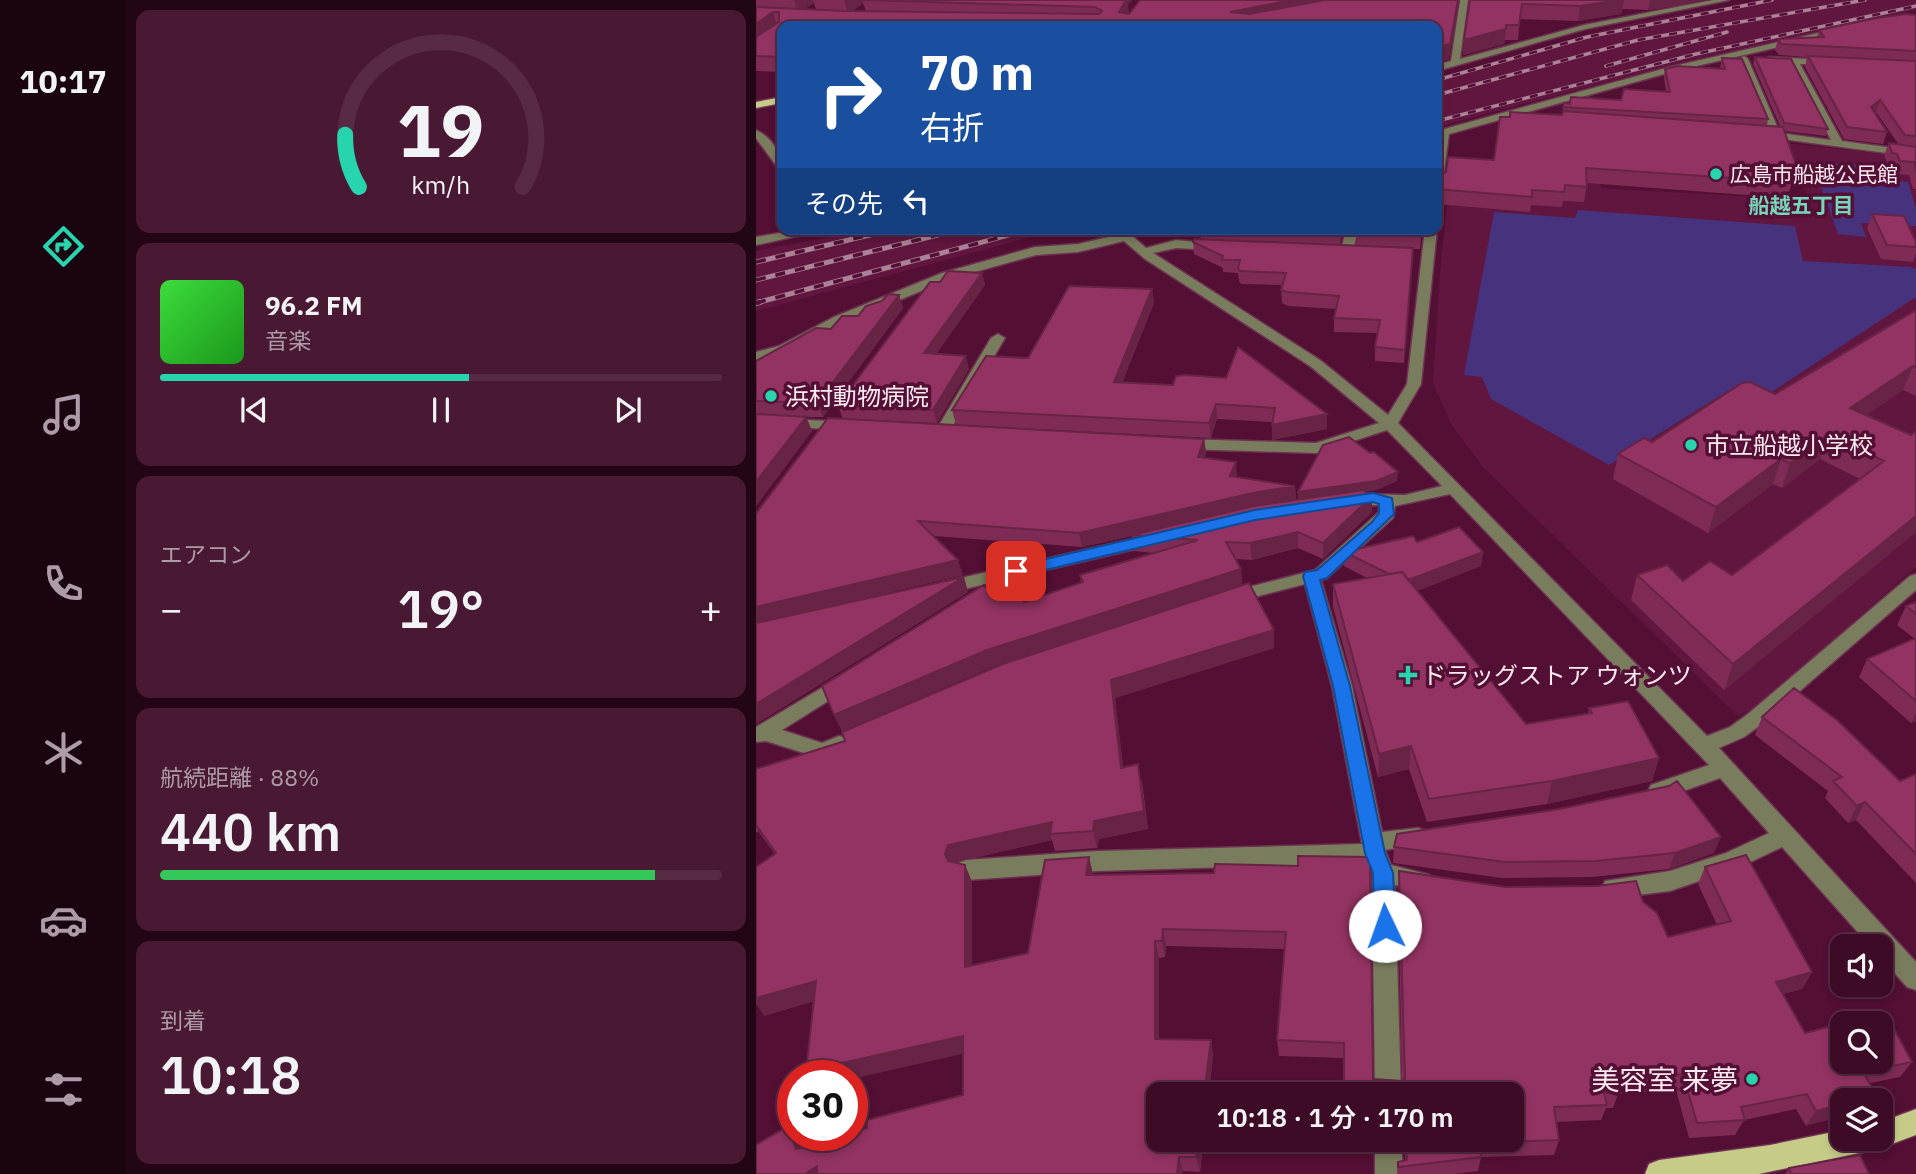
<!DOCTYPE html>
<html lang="ja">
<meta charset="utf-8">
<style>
:root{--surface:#3e0b27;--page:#491933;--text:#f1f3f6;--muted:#ad9ba7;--line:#572b44;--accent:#26d5ae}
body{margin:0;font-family:"IBM Plex Sans","Noto Sans JP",sans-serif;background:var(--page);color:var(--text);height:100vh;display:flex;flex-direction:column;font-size:26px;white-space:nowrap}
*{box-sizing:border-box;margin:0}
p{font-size:23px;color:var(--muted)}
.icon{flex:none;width:38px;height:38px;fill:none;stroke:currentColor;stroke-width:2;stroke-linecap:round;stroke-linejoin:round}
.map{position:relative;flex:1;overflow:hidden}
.side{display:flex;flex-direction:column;gap:10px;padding:10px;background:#220615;width:630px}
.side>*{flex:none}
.hud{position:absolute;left:21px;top:21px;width:665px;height:214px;border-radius:14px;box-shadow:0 4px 10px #0003,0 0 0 2px var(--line);background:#1a4fa0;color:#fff;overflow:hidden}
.controls{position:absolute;left:1074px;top:934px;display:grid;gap:14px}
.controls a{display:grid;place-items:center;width:63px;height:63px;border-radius:14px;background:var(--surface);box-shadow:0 4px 10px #0003,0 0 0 2px var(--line);font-size:35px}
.speed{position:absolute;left:21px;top:1060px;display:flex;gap:14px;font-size:35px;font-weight:700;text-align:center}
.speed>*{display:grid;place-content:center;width:91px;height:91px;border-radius:50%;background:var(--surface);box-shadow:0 4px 10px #0003,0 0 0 2px var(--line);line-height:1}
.speed .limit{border:10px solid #d22;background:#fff;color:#111}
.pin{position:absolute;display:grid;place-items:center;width:60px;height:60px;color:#fff;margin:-30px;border-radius:14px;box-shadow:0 4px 10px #0006}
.me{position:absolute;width:77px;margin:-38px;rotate:357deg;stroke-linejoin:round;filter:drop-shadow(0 0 5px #0008)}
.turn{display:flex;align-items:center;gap:24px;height:147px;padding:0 28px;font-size:32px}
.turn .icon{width:91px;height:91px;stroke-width:2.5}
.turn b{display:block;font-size:49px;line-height:60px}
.then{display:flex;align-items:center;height:66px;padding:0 28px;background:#0003;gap:14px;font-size:26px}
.big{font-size:52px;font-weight:600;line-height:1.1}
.side .tile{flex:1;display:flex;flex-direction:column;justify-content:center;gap:10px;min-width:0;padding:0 24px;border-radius:14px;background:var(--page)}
.side .dial{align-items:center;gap:0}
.dial svg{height:182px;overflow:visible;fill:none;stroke:var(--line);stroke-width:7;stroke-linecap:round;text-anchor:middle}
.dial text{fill:var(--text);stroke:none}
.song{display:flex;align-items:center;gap:21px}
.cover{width:84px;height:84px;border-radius:10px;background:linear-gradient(135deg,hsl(120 70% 55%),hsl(120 70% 35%))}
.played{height:7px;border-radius:4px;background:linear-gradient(90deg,var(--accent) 55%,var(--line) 55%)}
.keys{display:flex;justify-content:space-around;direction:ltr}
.heat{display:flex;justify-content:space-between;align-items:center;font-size:38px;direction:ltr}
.charge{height:10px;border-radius:5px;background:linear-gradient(90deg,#34c759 88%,var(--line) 0)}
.trip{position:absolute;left:390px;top:1082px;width:378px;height:70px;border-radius:14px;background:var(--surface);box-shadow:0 4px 10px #0003,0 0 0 2px var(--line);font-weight:600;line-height:70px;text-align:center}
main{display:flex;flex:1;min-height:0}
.tabs{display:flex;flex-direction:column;width:126px;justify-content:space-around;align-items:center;background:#190410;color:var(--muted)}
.tabs .icon{width:49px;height:49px}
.tabs .selected{color:var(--accent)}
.tabs b{font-size:32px;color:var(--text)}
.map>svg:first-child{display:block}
.built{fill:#61163f}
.green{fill:#47327d}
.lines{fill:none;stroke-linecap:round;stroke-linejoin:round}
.minor-casing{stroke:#6e3252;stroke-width:3}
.major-casing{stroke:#6e3252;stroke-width:3}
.minor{fill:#7a7d5d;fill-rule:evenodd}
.major{fill:#c6cc88;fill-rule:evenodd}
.rail-far2-casing{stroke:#ac8297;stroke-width:3.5}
.rail-far1-casing{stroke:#ac8297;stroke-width:5}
.rail-casing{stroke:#ac8297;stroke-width:6}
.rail-far2{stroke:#530f34;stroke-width:2.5;stroke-dasharray:8;stroke-linecap:butt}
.rail-far1{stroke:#530f34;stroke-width:3.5;stroke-dasharray:10;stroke-linecap:butt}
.rail{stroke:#530f34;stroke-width:4.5;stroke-dasharray:13;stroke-linecap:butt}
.wall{fill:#7e2c55;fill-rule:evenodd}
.shaded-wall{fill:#672445}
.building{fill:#933363;stroke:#672445;stroke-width:2}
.route{fill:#1a73e8;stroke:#114b97;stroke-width:2}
.poi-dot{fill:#26d5ae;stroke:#530f34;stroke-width:2.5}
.labels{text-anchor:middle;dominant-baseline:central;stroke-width:7;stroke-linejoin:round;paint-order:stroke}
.far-poi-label{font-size:21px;fill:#fceaf1;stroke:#530f34;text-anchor:start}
.far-neighbourhood-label{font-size:21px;font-weight:bold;fill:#77d6ba;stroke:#530f34}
.poi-label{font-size:24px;fill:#fceaf1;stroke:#530f34;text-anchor:start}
.near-poi-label{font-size:28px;fill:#fceaf1;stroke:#530f34;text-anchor:end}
</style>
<main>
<nav class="tabs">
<b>10:17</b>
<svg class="icon selected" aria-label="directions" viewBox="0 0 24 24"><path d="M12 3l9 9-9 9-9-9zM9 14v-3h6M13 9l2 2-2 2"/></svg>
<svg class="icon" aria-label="music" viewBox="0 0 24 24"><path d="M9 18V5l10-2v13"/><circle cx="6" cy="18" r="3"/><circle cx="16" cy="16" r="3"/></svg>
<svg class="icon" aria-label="phone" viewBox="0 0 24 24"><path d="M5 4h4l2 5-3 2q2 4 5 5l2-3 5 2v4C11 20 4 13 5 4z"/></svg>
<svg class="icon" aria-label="climate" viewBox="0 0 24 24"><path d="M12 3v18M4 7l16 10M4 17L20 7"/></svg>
<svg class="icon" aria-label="car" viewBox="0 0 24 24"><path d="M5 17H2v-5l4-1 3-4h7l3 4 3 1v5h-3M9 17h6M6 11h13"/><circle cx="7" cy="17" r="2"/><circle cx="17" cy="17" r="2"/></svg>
<svg class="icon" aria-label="filters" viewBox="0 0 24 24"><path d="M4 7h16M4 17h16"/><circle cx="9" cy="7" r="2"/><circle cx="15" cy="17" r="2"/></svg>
</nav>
<section class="side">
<div class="tile dial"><svg viewBox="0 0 100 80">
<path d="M14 69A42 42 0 1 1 86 69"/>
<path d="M14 69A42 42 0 0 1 8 46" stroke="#26d5ae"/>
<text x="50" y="56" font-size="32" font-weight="700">19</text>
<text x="50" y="72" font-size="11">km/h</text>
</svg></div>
<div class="tile">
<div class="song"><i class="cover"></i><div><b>96.2 FM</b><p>音楽</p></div></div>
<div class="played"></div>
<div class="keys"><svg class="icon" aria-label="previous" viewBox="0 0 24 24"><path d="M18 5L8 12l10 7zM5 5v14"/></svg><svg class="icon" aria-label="pause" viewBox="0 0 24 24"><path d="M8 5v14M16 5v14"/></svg><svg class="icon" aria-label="next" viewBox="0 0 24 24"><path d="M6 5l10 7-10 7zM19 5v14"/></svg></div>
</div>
<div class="tile"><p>エアコン</p>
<div class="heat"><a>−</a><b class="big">19°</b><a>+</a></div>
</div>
<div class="tile"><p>航続距離 · 88%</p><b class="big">440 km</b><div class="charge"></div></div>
<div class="tile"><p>到着</p><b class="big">10:18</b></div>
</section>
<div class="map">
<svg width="1160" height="1174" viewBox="0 0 1160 1174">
<rect width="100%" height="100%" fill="#530f34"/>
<!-- built -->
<path class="built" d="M1006,0H1160V10L922,63L681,127V78L862,26Z
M1029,143L1160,158V567L1003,705L982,716L727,467L695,424L677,383L684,272L695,169L844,177L845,188L1053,200Z
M116,229H305L0,311V251Z"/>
<!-- green -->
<path class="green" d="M1070,162L1123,167L1128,179L1152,182L1160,209V226L1105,223L1110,237L1082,234L1058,168Z
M822,210L1039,226L1047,261L1155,267L1160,269V297L1002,401L975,389L853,465L735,399L726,377L708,375L738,212L819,218Z"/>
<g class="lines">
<defs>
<path id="minor" d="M704,0H712L704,59L828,25L957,0H973L829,29L681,71V65L695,61Z
M1084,28L1087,32L919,71L693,134L686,187L681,190V131L914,67Z
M988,56L992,59L1024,133L1075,140L1035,64L1009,60L1013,57L1073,60L1076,65L1044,64L1086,141L1160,151V157L1004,136V132H1014L984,59Z
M0,130C15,137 26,153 26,169L22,168L0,138Z
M47,229H74L0,245V237Z
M355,229H368L390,248L420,240L463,244V248L459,250L420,248L397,253L564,360L632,415L651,384L669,229H681L665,384L642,423L951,736L974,727L992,714L1154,576L1160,574V590L1006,724L988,737L963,748L1160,962V990L1151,987L1125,958V947H1115L1026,847L984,867L914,891L857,898L849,895L846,888L849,881L914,871L970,853L1013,833L964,778L902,800L895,797L892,791L895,785L953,765L694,494L639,506L637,518L571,578L565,580L596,686L626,832L662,828L670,831L673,837L670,843L629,850L635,865L674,875L677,882L674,889L666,892L639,885L645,1094H619L616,873L612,863L342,871L210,880L202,877L199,870L202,863L210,860L342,851L606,844L576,686L549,584L476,603L467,597L470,593L559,570L623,512V505L594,506L586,501L588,497L610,494L649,495L686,486L631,430L561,453L427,449L419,444L427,439L560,443L623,423L554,366L389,259L368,241L322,252L280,255L194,279L88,323L33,352L0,360V352L23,346L78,317L186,273L279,247L322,244L361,235Z
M590,229H602L597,251L591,255L585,251Z
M242,334L249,338L193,432L186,436L181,435L179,432L235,338Z
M0,417L88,422L95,426L88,430L0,425Z
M399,534L405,535L407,539L405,543L187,594L178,588L187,582Z
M89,674L96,676L99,681L96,686L26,730L66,743L83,736L90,738L93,744L90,750L67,759L10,741L0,742V727Z
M619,1139H645L647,1174H619Z"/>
<path id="major" d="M26,97V103L0,108V102Z
M1160,1109V1135L1125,1148L1119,1146L1108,1152L1003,1174H889L893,1164L903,1160L1014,1145L1087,1130V1139H1125V1122Z"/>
</defs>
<!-- minor casing -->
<use href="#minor" class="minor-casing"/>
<!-- major casing -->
<use href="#major" class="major-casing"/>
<!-- minor -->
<use href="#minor" class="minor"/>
<!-- major -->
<use href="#major" class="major"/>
<defs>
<path id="rail-far2" d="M850,66L971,32
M681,80L831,37L1016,0
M681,95L882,40L1109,0
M681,121L940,54L1160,6"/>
<path id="rail-far1" d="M0,262L139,229
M0,280L206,229
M0,303L275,229"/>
<path id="rail" d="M0,303L4,302"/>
</defs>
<!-- rail-far2 casing -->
<use href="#rail-far2" class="rail-far2-casing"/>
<!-- rail-far1 casing -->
<use href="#rail-far1" class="rail-far1-casing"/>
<!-- rail casing -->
<use href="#rail" class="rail-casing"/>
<!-- rail-far2 -->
<use href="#rail-far2" class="rail-far2"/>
<!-- rail-far1 -->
<use href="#rail-far1" class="rail-far1"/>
<!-- rail -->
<use href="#rail" class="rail"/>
</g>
<!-- wall -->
<path class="wall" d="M0,0H376L372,4V14L693,59L26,26V72L0,71ZM58,3L60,10L48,9ZM107,3L110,11H97Z
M713,0H955L892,10L867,9L865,14L822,21L764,19L762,40H749L748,44L707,55Z
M1160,15V189H1157L1153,175L1140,174L1137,166L1132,165L1128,155L1133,143L1143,145L1120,112H1119L1131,132L1127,144L1088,139L1049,67L1051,57L1023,55L1019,50L1022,39L1061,37L1063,30Z
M999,57L1072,129L1070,136L1028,131L1041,168L1031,198L831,183L828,202L807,201L806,207L775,205L774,212L681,204V170L682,177L738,160L754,117L806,115L808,103L865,100L910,92L908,78L909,69L964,68L966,58L1012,119L1011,125L1024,126L997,64Z
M1116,214L1160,242V253L1157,262L1125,259L1111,228Z
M444,229H588L584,245L600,246L601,229H666L664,249H657L648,363L619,361V347L622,333L578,332V318L580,309L532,306L526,303L525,290L527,285L485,284L483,281L482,273L467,272V268L438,254L437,242L577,245L445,239Z
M226,273L229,285L180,354L213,369L181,423L87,419L82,405L184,282Z
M396,289L398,303L366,383L417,385L470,378L571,429L516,440V422L461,419L455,438L200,425L196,410L272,358Z
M143,295L147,308L67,417H45H50L56,431L0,506V361L75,329Z
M1160,310V396L1147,390L1110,415L1155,435L1160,431V532L968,690L875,600L881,575L927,581L976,575L1104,479L1064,459L1026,488L1017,484L952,533L857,479L862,454L1019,394Z
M448,439L450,453L448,458L481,477L539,486L540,500L641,481L620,490L609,491L616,496V512L567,559L542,548L496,560L479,559L485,569L486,586L518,630V648L359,698L367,767L386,781L392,829L343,839L341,848L299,851L296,840L200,862L209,865L216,882V965L272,953L337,875L458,873L542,866L617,1079L646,1081L642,888L643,871L749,887L887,902L912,937L961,925L942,884L949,867L1056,972L1046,989L1027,994L1049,1033L1086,1035L1156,1062L1144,1077L1114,1083L1120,1094L1115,1101H1087L1050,1126L1040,1109L988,1120L979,1135L933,1138L920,1090L862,1094L857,1108H850L845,1120L800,1122L803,1140L798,1155L725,1157L722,1171L698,1174H641L642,1162L649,1160L648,1139H756V1094H588V1058L523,1056L521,1040L528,949L410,946L409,957L403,958V1039L455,1040L457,1056L444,1172L427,1171L426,1174H0L37,1136H40L44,1140L47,1147L111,1128L207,1095V1053L96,1076H54L50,1071L58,1001L8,1016L19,854L2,831L0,833V769L89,741L341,633L236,667L86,731L78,715L240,597L268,602L325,583L324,575L397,553L379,551L376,536L326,547L178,536L207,575L28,617L212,592L0,724V512Z
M661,542L727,552L725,566L661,591L770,724L832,713L833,708L903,758L896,781L791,804L671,822L653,769L622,777L577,607V584L611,578L588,566V552Z
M1160,602V721L1155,723L1103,677L1111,659L1159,639L1141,625L1150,606Z
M1006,717L1144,781L1160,774V883L1100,820L1092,823L1069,798L1072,791L999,735Z
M638,847L958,853L913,869L836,877L746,878L637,863Z
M1033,1168L1113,1174H1029Z"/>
<!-- shaded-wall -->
<path class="shaded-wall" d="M38,0H57L58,3L42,13Z
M88,0H112H107V3L92,14Z
M361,0H376L372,4L373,13L364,26Z
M536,0H612L474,26V12Z
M702,0H704L693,59L681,63V47Z
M868,0L865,14L822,21L824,6Z
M894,0H955L892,10Z
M17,12L21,27L0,43V24Z
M750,29L748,44L707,55L708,40Z
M1124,100L1120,112L1112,118L1115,107Z
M584,229H588L584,245Z
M226,273L229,285L172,366L168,353Z
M396,289L398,303L360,397L358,382Z
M143,295L147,308L67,417L61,403Z
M210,356L213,369L181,423L177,410Z
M1157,366L1147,390L1085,432L1094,408Z
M460,404L461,419L455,438L453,423Z
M571,414V429L516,440V425Z
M50,417L56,431L0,506V482Z
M1074,435L1064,459L1026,488L1034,463Z
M448,439L450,453L443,472L442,457Z
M1025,459L1017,484L952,533L960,507Z
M480,462L481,477L475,491L474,476Z
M642,472L641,481L620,490L542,501V492Z
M539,486L540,501L376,535V536L326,547L323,533L497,493Z
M616,496V512L567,559V543Z
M1160,516V532L968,690L977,664Z
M542,532V548L496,560L494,543Z
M727,552L725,566L648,596V581Z
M202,560L207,575L0,623V607Z
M485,569L486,586L236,667L86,731L78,715L231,650Z
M208,577L212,592L0,724V704Z
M518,630V648L359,698L369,785L365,768L355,680Z
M1160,713V721L1155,723Z
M655,746L653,769L622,777L623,754Z
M903,758L896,781L791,804L796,781Z
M382,764L392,829L343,839L341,848L337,831L338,821Z
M1109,802L1100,820L1092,823L1101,806Z
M296,822L294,834L296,840L200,862L197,871L189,854L192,845Z
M965,837L958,853L913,869L919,853Z
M333,857L337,874L335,892L330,875Z
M209,865L216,882V983L209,967Z
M407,929L410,946L409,957L406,941Z
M399,941L403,958V1055L399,1039Z
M1056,972L1046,989L1011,998L1020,982Z
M60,981L71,997L8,1016L0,1004V998Z
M207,1036L215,1052L96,1079V1076H54L50,1071Z
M455,1040L457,1056L453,1094H448Z
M1120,1094L1115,1101H1097Z
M1087,1104V1116L1050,1126L1060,1111Z
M32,1126L37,1131V1136H40L44,1140L53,1164L40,1149Z
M443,1139H447L444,1172L440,1157Z
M423,1157L427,1171L426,1174H421Z
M61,1166L68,1174H49Z"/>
<!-- building -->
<path class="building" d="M107,0H370L363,12L373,14L384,0H536L474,12L493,14L569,0H702L694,44L681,47V26H26V57L0,56V37L23,22V12H17L0,24V7L89,11L343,14L346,11L339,7Z
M714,0H865L824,6L766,4L763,25H750V29L708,40Z
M1150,14L1160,15V51L1025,44L1022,39L1068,37L1063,30L1121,18Z
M1052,56L1160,61V136L1149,135L1124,100L1115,107L1131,132L1091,127Z
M999,57L1035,59L1072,129L1028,123Z
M966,58L986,59L1012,119L807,107L808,103L814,104L815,97L865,100L868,89L914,92L909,69L921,66L969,69Z
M807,111L1027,127L1041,168H1031L1036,182L830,168L831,187L809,185L808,192L776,190V197L681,189V170L682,177L690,172L692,157L738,160L744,117H754V112L806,115Z
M1133,143L1160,147V171L1158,162L1144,161L1141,154L1136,153Z
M1116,214L1148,216L1160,242V247L1131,245Z
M601,229H665V233L601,231Z
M438,239L657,248L649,350L619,347L624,320L578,318L583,296L531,292L525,290L530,273L484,271L482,268L484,260H466L467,256L437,242Z
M192,271L226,273L168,353L210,356L177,410L82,405L174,282H184Z
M313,286L396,289L358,382L417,385L420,376L430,375L470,378L482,347L571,414L516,425L519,408L460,404L453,423L196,410L230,356L272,358Z
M132,294L143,295L61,403L0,401V361L60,328L75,329L86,316H102L110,306L126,301Z
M1160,310V368L1157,366L1094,408L1155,435L1160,431V516L977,664L881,575L911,565L927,581L954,561L976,575L1128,461L1074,435L1034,463L1025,459L960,507L862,454L888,438L896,442L986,383L994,382L1019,394Z
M0,414L50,417L0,482Z
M72,418L448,439L442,457L480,462L474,476L539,486L497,493L323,533L162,521L202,560L0,607V512H1Z
M593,437L614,453L618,452L642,472L620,481L542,492L567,445Z
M607,490L616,496L567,543L542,532L494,543L470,542L485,569L231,650L78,715L66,686L228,585L240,597L262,590L268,602L327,582L324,575L442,540L376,535L498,506Z
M703,527L727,552L652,580L646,572L633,574L588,552L657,536L661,542Z
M646,572L770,724L836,713L833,708L872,701L903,758L796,781L673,799L655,746L623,754L577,584Z
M208,577L0,704V623Z
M493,583L518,630L355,680L365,768L382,764L388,811L338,821L337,831L294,834L296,822L192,845L189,854L192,861L209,865V967L272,953L289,860L333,857L330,875L458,873L459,864L542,866V856L614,857L617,1079L646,1081L649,1079L643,871L749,887L841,886L880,881L887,902L901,913L912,937L975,921L949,867L990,855L1056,972L1020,982L1049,1033L1080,1025L1087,1035V1062H1125V1028L1136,1025L1156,1062L1107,1072L1120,1094L1097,1101H1087V1104L1060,1111L1051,1094L985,1107L989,1120L941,1123L927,1074L859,1079L863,1093H848L851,1105L798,1107L803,1140L725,1143V1157L642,1167V1162L651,1160L650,1139H756V1094H641V1085H588V1043L521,1040L530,932L407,929L406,941H399V1039L455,1040L448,1094H402V1139H443L440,1157H423L421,1174H61V1166L49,1174H0V1145L32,1126L40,1149L86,1136H96V1133L111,1128V1120L207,1095V1036L50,1071L60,981L0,998V867L20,853L0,825V769L89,741L86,732L247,664Z
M1160,602V614L1150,606Z
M1160,638V701L1111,659Z
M1038,688L1081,720L1144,781L1160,774V854L1109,802L1101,806L1077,781L1086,777L1006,717Z
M921,781L965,837L919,853L840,861L749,862L638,847L641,834L803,809L913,786Z
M1104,1155L1113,1174H1035L1033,1168Z"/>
<!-- route -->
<path class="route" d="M617,493L636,498L638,514L571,578L564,580L594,686L629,853L637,873L640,926L636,933L629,936L621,933L618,926L617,873L609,853L577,686L547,576L549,572L561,570L616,522L623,513V504L617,502L499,520L260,577L252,571L260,566L499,510Z"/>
<!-- markers -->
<g class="poi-dot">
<circle cx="960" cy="174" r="7"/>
<circle cx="15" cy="396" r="7"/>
<circle cx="935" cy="445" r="7"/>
<path d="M648.5 664.5h7v7h7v7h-7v7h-7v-7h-7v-7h7z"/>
<circle cx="996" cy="1079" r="7"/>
</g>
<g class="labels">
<!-- far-poi labels -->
<g class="far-poi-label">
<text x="974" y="174">広島市船越公民館</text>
</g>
<!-- far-neighbourhood labels -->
<g class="far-neighbourhood-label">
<text x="1045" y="205">船越五丁目</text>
</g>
<!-- poi labels -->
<g class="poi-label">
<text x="29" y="396">浜村動物病院</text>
<text x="949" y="445">市立船越小学校</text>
<text x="666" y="675">ドラッグストア ウォンツ</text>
</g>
<!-- near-poi labels -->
<g class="near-poi-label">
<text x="982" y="1079">美容室 来夢</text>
</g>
</g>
</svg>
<div class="controls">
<a><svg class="icon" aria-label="sound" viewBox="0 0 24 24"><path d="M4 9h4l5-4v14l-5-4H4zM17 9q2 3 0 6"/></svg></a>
<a><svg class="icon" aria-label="search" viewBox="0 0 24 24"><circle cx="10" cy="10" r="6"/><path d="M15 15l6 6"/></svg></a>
<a><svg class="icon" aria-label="layers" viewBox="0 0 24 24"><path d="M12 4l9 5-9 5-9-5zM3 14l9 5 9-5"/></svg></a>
</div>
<div class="speed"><div class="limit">30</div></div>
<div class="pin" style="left:260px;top:571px;background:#d93025"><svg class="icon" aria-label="arrive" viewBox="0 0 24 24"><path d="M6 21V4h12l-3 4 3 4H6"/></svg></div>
<svg class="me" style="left:629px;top:926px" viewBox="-20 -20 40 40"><circle r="19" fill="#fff"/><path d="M0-13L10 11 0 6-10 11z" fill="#1a73e8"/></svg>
<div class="trip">10:18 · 1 分 · 170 m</div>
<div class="hud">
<div class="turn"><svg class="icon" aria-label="right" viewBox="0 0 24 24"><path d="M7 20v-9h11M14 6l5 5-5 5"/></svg><div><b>70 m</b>右折</div></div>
<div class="then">その先<svg class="icon" aria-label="left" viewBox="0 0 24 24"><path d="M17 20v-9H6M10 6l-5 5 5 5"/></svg></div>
</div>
</div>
</main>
